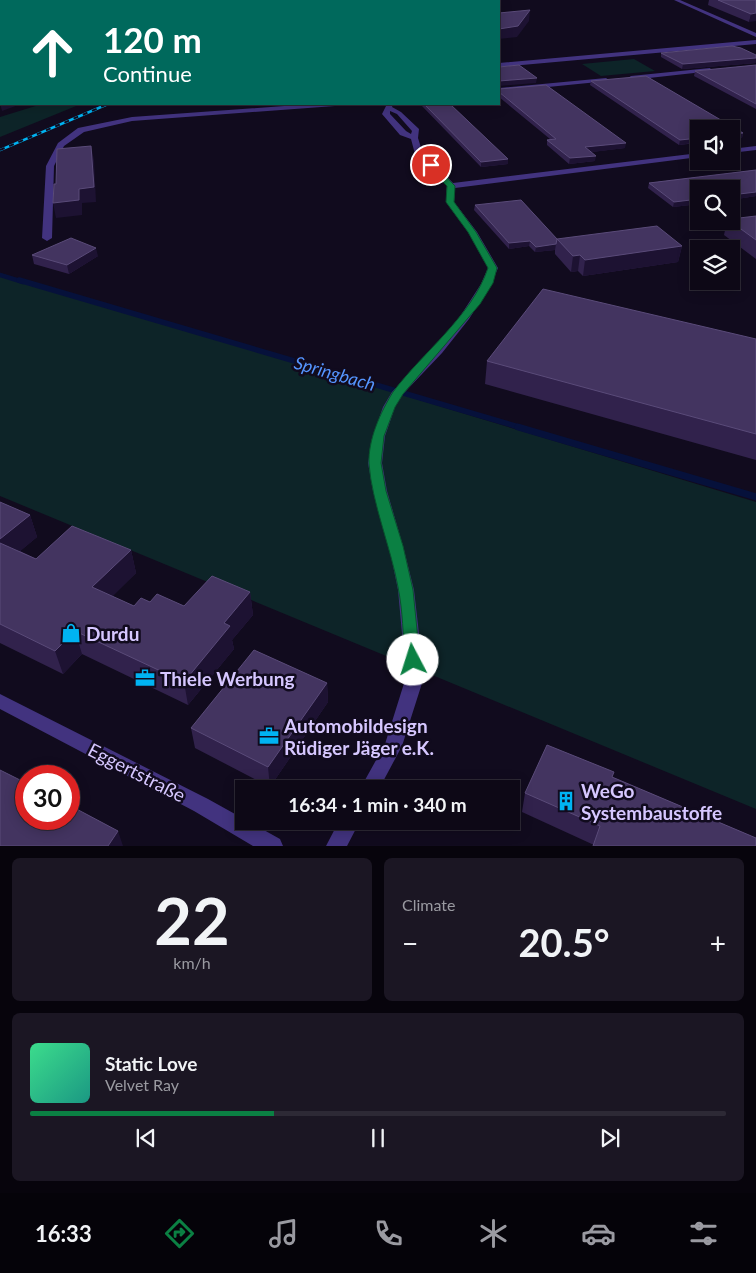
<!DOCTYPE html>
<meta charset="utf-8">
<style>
:root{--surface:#0d0816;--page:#1b1623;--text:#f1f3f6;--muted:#9a9aa1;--line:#2d2935;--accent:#0b8043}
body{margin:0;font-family:Lato,sans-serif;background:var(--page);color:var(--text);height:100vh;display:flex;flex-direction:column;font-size:19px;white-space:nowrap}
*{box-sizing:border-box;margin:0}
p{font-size:16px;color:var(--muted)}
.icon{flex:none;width:28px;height:28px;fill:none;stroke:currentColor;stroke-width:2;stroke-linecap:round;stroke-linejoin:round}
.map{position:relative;height:846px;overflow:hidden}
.sheet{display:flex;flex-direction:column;gap:12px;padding:12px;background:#07040c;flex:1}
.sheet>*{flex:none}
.top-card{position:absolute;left:0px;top:0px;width:500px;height:105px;box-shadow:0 2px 12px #0003,0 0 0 1px var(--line);background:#00695c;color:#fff;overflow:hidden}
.controls{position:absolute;left:690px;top:120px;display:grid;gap:10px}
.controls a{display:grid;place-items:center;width:50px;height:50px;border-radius:0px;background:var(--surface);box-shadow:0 2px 12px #0003,0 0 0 1px var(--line);font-size:25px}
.speed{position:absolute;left:15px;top:765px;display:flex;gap:10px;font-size:25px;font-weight:700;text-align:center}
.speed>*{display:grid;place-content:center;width:65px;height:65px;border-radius:50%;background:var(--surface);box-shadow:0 2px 12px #0003,0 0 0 1px var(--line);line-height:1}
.speed .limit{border:8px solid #d22;background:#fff;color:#111}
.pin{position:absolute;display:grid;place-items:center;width:42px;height:42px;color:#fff;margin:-21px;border:2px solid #fff;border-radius:50%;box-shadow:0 1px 5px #0007}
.me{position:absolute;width:55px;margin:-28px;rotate:355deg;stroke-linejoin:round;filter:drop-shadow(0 0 4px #0008)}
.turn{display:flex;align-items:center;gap:18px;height:105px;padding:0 20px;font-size:22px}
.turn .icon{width:65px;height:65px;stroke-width:2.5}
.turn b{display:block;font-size:35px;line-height:42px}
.big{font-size:38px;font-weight:700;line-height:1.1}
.sheet .tile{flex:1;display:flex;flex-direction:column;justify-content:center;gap:8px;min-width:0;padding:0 18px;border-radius:8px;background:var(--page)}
.sheet .dial{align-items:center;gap:0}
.dial b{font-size:65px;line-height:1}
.song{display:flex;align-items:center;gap:15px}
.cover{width:60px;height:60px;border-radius:8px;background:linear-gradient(135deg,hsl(150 70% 55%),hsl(170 70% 35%))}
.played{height:5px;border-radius:2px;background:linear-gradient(90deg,var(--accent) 35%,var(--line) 35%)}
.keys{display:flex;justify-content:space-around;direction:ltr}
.heat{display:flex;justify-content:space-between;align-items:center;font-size:28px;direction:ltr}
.sheet .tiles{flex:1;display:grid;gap:12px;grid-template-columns:1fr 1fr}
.tile:last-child{grid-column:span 2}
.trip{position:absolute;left:235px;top:780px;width:285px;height:50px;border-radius:0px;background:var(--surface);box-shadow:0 2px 12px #0003,0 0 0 1px var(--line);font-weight:700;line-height:50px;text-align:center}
.dock{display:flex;height:80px;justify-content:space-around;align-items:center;background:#050309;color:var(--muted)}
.dock .icon{width:35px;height:35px}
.dock .selected{color:var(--accent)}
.dock b{font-size:22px;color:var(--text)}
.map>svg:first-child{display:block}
.green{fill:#0d2428}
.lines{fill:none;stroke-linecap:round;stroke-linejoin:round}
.stream-far2{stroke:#06113b;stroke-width:4.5}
.stream-far1{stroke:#06113b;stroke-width:5.5}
.stream{stroke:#06113b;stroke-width:7}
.minor{fill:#42337f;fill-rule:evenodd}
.secondary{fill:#7c5eff;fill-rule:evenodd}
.rail-casing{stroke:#00b3f2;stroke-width:2.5}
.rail{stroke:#110b1e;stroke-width:2;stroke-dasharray:5;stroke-linecap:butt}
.wall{fill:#31224c}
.shaded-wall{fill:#1d1232}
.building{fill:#433460;stroke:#5a4b79}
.route{fill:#0b8043;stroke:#07532c}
.labels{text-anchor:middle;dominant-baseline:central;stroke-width:5;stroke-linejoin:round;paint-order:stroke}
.water-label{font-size:18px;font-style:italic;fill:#5595ff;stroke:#110b1e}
.near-poi-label{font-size:19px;font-weight:bold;fill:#d6c7ff;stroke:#110b1e;text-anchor:start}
.near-street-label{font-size:19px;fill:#d6c7ff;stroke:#110b1e}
</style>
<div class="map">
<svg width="756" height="846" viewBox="0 0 756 846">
<rect width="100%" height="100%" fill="#110b1e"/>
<!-- green -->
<path class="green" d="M634,59L655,71L601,76L582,64Z
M42,104H81L0,137V117Z
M0,273L756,502V809L0,496Z"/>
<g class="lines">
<!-- stream-far2 -->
<path class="stream-far2" d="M0,275L23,282"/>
<!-- stream-far1 -->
<path class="stream-far1" d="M19,280L522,428"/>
<!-- stream -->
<path class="stream" d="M518,427L756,497"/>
<!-- minor -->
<path class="minor" d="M674,0H680L756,33V37Z
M756,40V44L499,67V63Z
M710,68L712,71L631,80L628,78L631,76Z
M606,78L609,80L608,81L499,92V88Z
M311,104H338L335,106L132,121L84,132L64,146L54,166L52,238L47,241L42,238L46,166L58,143L78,128L132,117Z
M387,104H393L392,107L401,112L419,129L418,138L422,151L453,183L699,153V157L455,188L454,202L477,232L498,268L491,284L469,319L442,353L403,394L395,407L385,436L382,463L387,491L403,546L414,590L424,677L402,746L379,789H360L385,744L406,677L398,590L389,546L373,491L368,463L373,436L383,407L392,392L434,348L461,315L481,284L488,268L468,232L446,202L447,186L415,154L411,139L400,135L382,114ZM390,111L397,114L412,131L411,134L406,131L390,114Z
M756,146V150L731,153V149Z
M0,694L208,799L244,819V821H248L280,839L283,846H253L194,811L0,709Z
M339,821H360L347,846H326Z"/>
<!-- secondary -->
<path class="secondary" d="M438,0H471L438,1Z
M0,18H1V22H0Z"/>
<defs>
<path id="rail" d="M340,1L343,0
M0,150L108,104"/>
</defs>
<!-- rail casing -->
<use href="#rail" class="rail-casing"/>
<!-- rail -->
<use href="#rail" class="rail"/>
</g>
<!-- wall -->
<path class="wall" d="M62,0H107L101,1H66Z
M352,0H381L383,1H352Z
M709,0H756L749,22L708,5Z
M661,53L756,55V63L682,69L661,57Z
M756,65V109L694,76L695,71Z
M591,81L743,133L742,138L679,145L590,85Z
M499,89L625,148L591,152L595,161L569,164L547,145V140L550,139L499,97Z
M422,104H450L508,164L481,167L422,106Z
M756,170V196L731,200V189H699V204L673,207L648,188L649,183Z
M475,205L557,239L682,246L678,262L583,276L578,271L571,272L555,254V250L535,252L529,246L509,249L474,210Z
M756,216V259L724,235L727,221H731Z
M32,255L98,256L69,274L34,264Z
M756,339V460L485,384L487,361Z
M0,502L30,515L37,537L20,551L36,559L131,550L136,573L112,596L134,606L150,602L184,606L250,592L253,615L232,640L234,649L188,705L82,654L63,674L0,643Z
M327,683L328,702L270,787L195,748L191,728Z
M612,777L756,838L594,845L522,812L525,793Z"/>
<!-- shaded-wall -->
<path class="shaded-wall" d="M89,0H107L101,1H84Z
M115,0H125L119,1H115Z
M530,10L529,21L517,37L499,39V29Z
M756,13V21L749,22L751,14Z
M756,58V63L682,69L683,64Z
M537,78L536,83L499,86V81Z
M0,97H1V104H21L2,111L0,103Z
M743,133L742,138L731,139V134Z
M699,138V142L679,145L680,140Z
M626,143L625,148L585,153V147Z
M91,146L94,160L96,202L82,203V215L56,218L53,203L79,189Z
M596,156L595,161L569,164L570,158Z
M508,159V164L481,167V162Z
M756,192V196L731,200V195Z
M699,199V204L673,207L674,202Z
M530,241L529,246L509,249V243Z
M556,244L555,250L535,252L536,247Z
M682,246L678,262L583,276L585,260Z
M96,248L98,256L69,274L67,265Z
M580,255L578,271L571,272L573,256Z
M30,515L37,537L5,564L0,549V539Z
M131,550L136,573L99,610L92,587Z
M250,592L253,615L232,640L234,649L188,705L184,682L224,623Z
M75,631L82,654L63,674L55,651Z
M327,683L328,702L270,787L268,767Z
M118,831L123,846H108Z"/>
<!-- building -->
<path class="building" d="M72,0H89L84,1Z
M359,0H381L383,1H361Z
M718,0H756V13L751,14Z
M530,10L518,26L499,29V13Z
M732,46L741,48L756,55V58L683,64L661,53Z
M0,49H1V69L0,70Z
M519,65L537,78L499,81V84V67Z
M756,65V104L695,71Z
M0,73L1,74V97H0Z
M646,76L743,133L731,134V129H699V138L680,140L591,81Z
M546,85L626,143L585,147L596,156L570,158L547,140L556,139L499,92V89Z
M424,104H450L508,159L481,162Z
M91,146L94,187L79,189V200L53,203L54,184H56L57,149Z
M756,170V192L731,195V189H699V199L674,202L649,183Z
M521,200L557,239L556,244L536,247L530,241L509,243L475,205Z
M756,216V240L730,221H731V219Z
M657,226L682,246L585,260L580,255L573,256L557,239Z
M71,238L96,248L67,265L32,255Z
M543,289L756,339V434L487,361Z
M0,502L30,515L0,539Z
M72,526L131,550L92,587L134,606L141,598L150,602L157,594L184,606L212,576L250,592L224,623L230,626L184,682L75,631L55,651L0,624V543L36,559Z
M254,650L327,683L268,767L191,728Z
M547,745L614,772L612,777L756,838V846H593L600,826L525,793Z
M0,770L26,783V819H69V805L118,831L108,846H0Z"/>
<!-- route -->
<path class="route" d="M428,163H433L455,186L454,202L476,232L497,268L493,283L480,304L403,394L395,407L384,436L381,463L386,491L403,546L413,590L420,660L418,664L413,666L407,664L405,660C403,636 403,611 398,587C391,548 372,503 369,464C368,440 380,413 393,392C423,352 472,316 488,268L468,232L446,202L447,186L428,167Z"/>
<!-- icons -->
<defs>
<symbol id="shop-bare" viewBox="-9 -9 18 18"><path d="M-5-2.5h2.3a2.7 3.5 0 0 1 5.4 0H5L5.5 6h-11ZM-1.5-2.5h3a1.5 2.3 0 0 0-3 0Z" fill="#00b3f2" stroke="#110b1e" stroke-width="2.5" paint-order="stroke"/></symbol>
<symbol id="office-bare" viewBox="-9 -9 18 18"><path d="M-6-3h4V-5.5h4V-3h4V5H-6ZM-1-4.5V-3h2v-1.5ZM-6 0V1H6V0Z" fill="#00b3f2" stroke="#110b1e" stroke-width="2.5" paint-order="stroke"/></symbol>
<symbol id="building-bare" viewBox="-9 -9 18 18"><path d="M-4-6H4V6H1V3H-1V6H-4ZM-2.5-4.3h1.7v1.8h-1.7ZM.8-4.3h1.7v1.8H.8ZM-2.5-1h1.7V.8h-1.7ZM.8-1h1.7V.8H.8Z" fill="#00b3f2" stroke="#110b1e" stroke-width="2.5" paint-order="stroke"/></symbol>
</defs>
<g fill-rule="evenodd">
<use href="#shop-bare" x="57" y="619" width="28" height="28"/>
<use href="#office-bare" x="131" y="664" width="28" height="28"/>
<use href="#office-bare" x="255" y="722" width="28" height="28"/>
<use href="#building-bare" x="552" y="787" width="28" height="28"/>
</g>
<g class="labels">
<!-- water labels -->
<g class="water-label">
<text transform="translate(335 373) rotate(16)">Springbach</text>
</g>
<!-- near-poi labels -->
<g class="near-poi-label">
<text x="86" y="633">Durdu</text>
<text x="160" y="678">Thiele Werbung</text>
<text x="284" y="725">Automobildesign<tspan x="284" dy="22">Rüdiger Jäger e.K.</tspan></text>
<text x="581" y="790">WeGo<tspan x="581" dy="22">Systembaustoffe</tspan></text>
</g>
<!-- near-street labels -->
<g class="near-street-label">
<text transform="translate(137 772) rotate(27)">Eggertstraße</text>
</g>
</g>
</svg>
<div class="controls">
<a><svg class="icon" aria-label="sound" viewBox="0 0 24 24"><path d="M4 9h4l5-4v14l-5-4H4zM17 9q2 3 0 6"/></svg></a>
<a><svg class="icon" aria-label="search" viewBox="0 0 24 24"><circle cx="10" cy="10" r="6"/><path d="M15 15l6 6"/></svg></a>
<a><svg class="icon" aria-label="layers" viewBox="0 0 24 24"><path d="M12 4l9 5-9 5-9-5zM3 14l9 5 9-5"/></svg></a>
</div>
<div class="speed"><div class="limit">30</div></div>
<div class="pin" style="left:431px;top:165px;background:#d93025"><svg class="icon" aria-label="arrive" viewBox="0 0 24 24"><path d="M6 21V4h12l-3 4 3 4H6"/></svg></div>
<svg class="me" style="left:413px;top:660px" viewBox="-20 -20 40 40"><circle r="19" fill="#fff"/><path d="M0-13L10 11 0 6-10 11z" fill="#0b8043"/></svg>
<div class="trip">16:34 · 1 min · 340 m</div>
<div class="top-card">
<div class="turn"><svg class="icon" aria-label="ahead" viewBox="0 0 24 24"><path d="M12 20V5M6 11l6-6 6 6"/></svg><div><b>120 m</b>Continue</div></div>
</div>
</div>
<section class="sheet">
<div class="tiles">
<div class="tile dial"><b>22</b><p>km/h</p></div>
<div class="tile"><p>Climate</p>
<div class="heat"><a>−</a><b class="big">20.5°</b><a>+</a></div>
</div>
<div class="tile">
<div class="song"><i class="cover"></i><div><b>Static Love</b><p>Velvet Ray</p></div></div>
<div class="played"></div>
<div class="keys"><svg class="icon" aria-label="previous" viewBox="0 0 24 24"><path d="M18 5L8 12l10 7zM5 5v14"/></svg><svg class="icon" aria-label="pause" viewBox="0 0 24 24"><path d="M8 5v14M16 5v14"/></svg><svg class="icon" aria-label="next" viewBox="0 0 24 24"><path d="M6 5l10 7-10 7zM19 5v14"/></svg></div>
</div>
</div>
</section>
<nav class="dock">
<b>16:33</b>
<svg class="icon selected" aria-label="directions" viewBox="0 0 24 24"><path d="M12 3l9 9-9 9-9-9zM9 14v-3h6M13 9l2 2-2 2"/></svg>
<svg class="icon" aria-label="music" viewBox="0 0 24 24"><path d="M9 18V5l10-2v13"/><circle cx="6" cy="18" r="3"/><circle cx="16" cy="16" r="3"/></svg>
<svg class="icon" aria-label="phone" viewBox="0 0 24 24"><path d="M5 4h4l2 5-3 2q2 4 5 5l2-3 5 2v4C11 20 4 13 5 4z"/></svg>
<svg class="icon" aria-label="climate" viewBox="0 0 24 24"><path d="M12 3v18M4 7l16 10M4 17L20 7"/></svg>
<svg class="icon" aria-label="car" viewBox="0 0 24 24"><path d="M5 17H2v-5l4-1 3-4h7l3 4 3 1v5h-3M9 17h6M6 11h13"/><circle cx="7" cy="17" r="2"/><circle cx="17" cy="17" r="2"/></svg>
<svg class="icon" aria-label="filters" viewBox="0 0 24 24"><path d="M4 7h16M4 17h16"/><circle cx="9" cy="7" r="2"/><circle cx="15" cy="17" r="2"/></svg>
</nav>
